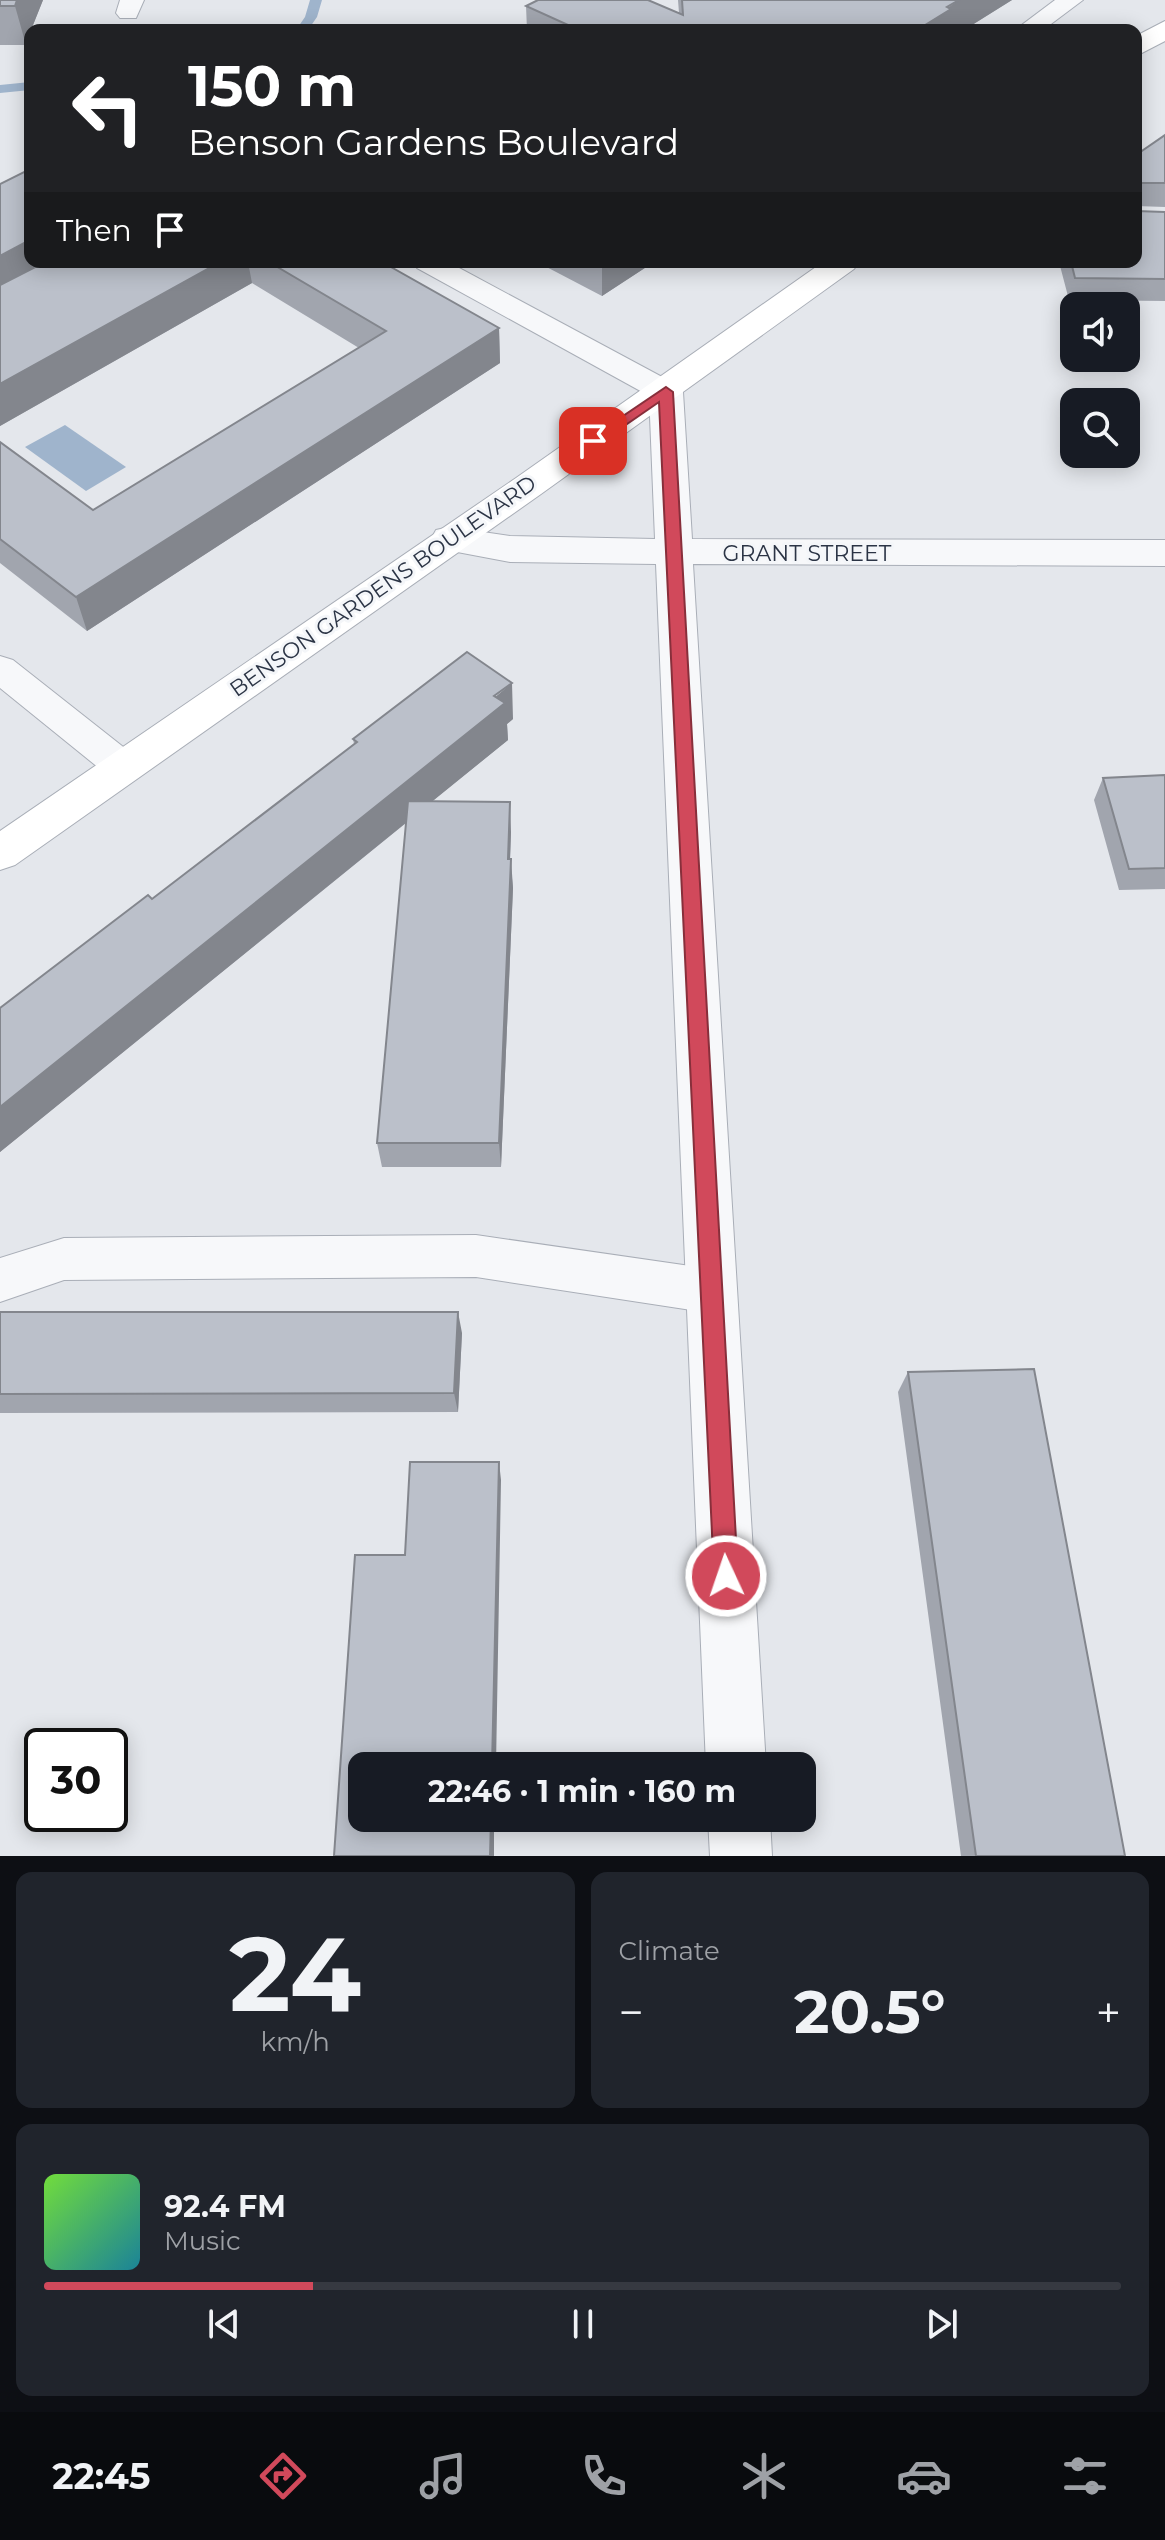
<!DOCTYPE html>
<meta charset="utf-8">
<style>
:root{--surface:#171b24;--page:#20242c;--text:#f1f3f6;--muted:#9ea1a6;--line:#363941;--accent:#d1495b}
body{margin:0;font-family:Montserrat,sans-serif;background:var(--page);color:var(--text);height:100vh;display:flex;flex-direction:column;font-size:30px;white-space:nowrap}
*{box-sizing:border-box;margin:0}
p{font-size:26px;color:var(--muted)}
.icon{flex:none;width:44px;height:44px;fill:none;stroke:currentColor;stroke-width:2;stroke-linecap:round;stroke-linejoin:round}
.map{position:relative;height:1856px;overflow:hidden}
.side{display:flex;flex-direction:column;gap:16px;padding:16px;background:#0d0f14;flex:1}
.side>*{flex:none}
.top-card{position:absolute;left:24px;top:24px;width:1118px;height:244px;border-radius:16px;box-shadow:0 4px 20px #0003;background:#202124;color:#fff;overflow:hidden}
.controls{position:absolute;left:1060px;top:292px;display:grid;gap:16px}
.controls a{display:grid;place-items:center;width:80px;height:80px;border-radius:16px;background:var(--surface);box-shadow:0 4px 20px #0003;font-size:40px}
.speed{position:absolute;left:24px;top:1728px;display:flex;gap:16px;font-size:40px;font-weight:700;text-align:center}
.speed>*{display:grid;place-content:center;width:104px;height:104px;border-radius:50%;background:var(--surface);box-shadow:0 4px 20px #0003;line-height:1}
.speed .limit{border:4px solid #111;border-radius:12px;background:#fff;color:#111}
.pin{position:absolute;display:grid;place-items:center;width:68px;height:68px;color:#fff;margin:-34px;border-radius:16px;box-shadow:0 4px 12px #0006}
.me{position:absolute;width:88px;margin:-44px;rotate:357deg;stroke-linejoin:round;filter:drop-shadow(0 0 6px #0008)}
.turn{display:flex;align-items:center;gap:28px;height:168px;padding:0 32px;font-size:36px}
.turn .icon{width:104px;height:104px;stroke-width:2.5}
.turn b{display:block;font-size:56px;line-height:68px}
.then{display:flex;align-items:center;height:76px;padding:0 32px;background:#0003;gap:16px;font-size:30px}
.big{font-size:60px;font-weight:700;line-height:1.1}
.side .tile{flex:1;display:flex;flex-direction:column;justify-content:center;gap:12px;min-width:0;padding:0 28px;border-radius:16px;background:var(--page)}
.side .dial{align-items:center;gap:0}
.dial b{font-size:104px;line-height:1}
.song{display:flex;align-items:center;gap:24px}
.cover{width:96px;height:96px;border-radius:12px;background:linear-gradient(135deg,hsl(100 70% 55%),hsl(190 70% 35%))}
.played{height:8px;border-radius:4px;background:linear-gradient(90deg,var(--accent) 25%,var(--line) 25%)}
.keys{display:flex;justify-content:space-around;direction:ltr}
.heat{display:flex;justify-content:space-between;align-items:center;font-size:44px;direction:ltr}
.side .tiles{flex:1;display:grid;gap:16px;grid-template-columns:1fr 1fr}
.tile:last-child{grid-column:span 2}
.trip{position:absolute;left:348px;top:1752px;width:468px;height:80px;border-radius:16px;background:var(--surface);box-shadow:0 4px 20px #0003;font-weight:700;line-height:80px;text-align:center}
.tabs{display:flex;height:128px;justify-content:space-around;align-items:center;background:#090b0e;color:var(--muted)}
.tabs .icon{width:56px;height:56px}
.tabs .active{color:var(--accent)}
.tabs b{font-size:36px;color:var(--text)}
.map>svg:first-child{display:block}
.water{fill:#9fb4cc}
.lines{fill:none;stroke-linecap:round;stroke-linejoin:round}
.stream{fill:#9fb4cc;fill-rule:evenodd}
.lane-casing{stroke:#a9aeb7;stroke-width:2}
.street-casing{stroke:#a9aeb7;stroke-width:2}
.secondary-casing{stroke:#a9aeb7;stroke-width:2}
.lane{fill:#f7f8fa;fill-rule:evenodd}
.street{fill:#f7f8fa;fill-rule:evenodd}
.secondary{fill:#fff;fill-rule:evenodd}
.wall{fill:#a1a5ae}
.shaded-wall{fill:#83868d}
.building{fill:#bbc0ca;stroke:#83868d;stroke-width:2}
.route{fill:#d1495b;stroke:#882f3b;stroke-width:2}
.labels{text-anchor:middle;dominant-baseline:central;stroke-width:6;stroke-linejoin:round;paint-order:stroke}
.street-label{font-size:22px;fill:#2b3445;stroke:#f4f6f9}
</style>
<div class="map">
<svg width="1165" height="1856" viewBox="0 0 1165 1856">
<rect width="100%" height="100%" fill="#e4e7ec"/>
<!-- water -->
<path class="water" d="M65,425L126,467L86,491L25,447Z"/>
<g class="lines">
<!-- stream -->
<path class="stream" d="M310,0H322L317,17L308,30H296L305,17Z
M30,82V90L0,93V85Z"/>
<defs>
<path id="lane" d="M120,0H144L136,18H120L116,13Z
M1055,0H1083L1043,30H1015Z
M413,262H448L677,385L681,392L677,399L666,402L655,399L417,268Z
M0,656L13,660L136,757L142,767L136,777L123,781L110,777L0,688Z
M476,1235L711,1269L727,1275L734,1291L727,1307L711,1313L476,1277L64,1280L0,1302V1258L64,1238Z"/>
<path id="street" d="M666,381L678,385L683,392L692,539L1165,540V566L693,564L766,1766H706L656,564L510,562L436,548L431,539L436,530L449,527L510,536L655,539L649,392L654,385Z
M708,1818H770L772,1856H710Z"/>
<path id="secondary" d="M1165,21V41L1136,56V36Z
M823,262H859L854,269L541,494L15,865L0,870V831L516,478Z"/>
</defs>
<!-- lane casing -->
<use href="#lane" class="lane-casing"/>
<!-- street casing -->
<use href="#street" class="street-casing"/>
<!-- secondary casing -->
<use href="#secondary" class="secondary-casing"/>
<!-- lane -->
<use href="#lane" class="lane"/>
<!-- street -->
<use href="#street" class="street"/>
<!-- secondary -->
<use href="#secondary" class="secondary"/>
</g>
<!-- wall -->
<path class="wall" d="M0,0H43L31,30H30V34L26,45H0Z
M678,0H1012L964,30H527L526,6L679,13Z
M1165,135V207L1136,206V155Z
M0,184L30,262H382L499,328L500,363L87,631L0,563V442L93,510L359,348L252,283L0,426Z
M1165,212V301L1069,300L1059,262H1136Z
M537,262H654L602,296Z
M513,719L507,724L508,740L432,801L511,832L510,859L513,888L501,1167H382L377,1143L406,823L0,1152V1008L152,899L354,744L353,739Z
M1165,775V889L1119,890L1094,800L1103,778Z
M0,1312L462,1333L458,1412L0,1413Z
M908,1372L1125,1856H961L898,1392Z"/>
<!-- shaded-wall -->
<path class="shaded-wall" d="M17,0H43L31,30H30V34L26,45L15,6Z
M959,0H1012L964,30H917Z
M30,240V262H66L0,297V256Z
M220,262H248L252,283L0,426V384Z
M602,262H654L602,296Z
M499,328L500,363L87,631L76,597Z
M512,683L513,719L507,724L508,740L0,1152V1107Z
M510,802L511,832L509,888L508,859Z
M511,859L513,888L501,1167L499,1143Z
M458,1312L462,1333L458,1412L454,1393Z
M499,1462L501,1480L496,1766H492Z
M491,1818H494V1856H490Z"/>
<!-- building -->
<path class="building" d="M0,0H17L15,6H0Z
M538,0H648L683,15L682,0H959L947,7L951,9L917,30H579L526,6Z
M1165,135V183H1136V155Z
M30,169V240L0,256V184Z
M1136,211L1165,212V279L1075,278L1071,262H1136Z
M45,262H220L0,384V285Z
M269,262H382L499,328L76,597L0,539V442L93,510L386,331Z
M467,652L512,683L494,696L505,703L0,1107V1008L148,895L152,899L357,742L353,739Z
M1165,775V868L1129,869L1103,778Z
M408,801L510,802L508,859H511L499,1143H377Z
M0,1312H458L454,1393L0,1394Z
M1034,1369L1125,1856H976L908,1372Z
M410,1462H499L492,1766H362V1818H491L490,1856H334L355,1555H405Z"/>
<!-- route -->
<path class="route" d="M666,387L673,392L738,1576L734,1584L726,1588L718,1584L714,1576L659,402L598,444H588L586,441Z"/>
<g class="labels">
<!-- street labels -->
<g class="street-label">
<text x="807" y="553">GRANT STREET</text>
<text transform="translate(383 586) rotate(-35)">BENSON GARDENS BOULEVARD</text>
</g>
</g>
</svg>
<div class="controls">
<a><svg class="icon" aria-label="sound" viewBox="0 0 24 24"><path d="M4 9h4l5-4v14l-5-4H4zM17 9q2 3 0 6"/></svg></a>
<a><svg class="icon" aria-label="search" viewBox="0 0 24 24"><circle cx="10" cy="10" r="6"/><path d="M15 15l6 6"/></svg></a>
</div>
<div class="speed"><div class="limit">30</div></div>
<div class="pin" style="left:593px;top:441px;background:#d93025"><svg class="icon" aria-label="arrive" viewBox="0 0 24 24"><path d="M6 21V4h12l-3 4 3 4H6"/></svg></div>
<svg class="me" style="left:726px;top:1576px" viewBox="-20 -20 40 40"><circle r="17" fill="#d1495b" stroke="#fff" stroke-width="3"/><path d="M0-11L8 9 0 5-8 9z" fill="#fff"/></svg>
<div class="trip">22:46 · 1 min · 160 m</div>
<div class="top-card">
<div class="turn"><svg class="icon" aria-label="left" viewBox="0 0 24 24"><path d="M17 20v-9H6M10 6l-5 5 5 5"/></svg><div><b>150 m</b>Benson Gardens Boulevard</div></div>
<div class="then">Then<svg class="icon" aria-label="arrive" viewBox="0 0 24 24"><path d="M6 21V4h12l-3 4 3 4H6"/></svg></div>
</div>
</div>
<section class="side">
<div class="tiles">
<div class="tile dial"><b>24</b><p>km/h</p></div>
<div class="tile"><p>Climate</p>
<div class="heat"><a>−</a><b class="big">20.5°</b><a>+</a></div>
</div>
<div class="tile">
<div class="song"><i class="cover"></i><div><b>92.4 FM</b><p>Music</p></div></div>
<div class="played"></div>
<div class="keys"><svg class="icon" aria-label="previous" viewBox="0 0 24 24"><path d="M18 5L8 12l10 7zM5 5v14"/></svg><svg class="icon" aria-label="pause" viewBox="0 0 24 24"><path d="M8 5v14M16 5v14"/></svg><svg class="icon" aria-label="next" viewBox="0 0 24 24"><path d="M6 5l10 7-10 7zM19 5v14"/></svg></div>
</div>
</div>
</section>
<nav class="tabs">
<b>22:45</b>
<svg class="icon active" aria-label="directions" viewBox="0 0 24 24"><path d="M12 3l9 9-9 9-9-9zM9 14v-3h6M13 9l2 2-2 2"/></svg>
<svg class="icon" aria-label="music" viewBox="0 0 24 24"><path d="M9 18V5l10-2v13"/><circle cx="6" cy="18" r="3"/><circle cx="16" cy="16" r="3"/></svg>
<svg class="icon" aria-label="phone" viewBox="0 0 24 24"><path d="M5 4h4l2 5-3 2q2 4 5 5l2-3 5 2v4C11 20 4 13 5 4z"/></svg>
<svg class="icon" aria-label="climate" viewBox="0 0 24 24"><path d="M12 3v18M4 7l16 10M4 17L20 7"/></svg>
<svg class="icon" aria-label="car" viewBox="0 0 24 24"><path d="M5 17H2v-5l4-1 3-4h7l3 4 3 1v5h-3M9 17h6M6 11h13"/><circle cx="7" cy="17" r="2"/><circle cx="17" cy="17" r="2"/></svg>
<svg class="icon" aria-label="filters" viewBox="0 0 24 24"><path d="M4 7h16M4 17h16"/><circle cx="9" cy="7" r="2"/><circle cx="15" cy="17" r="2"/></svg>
</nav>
